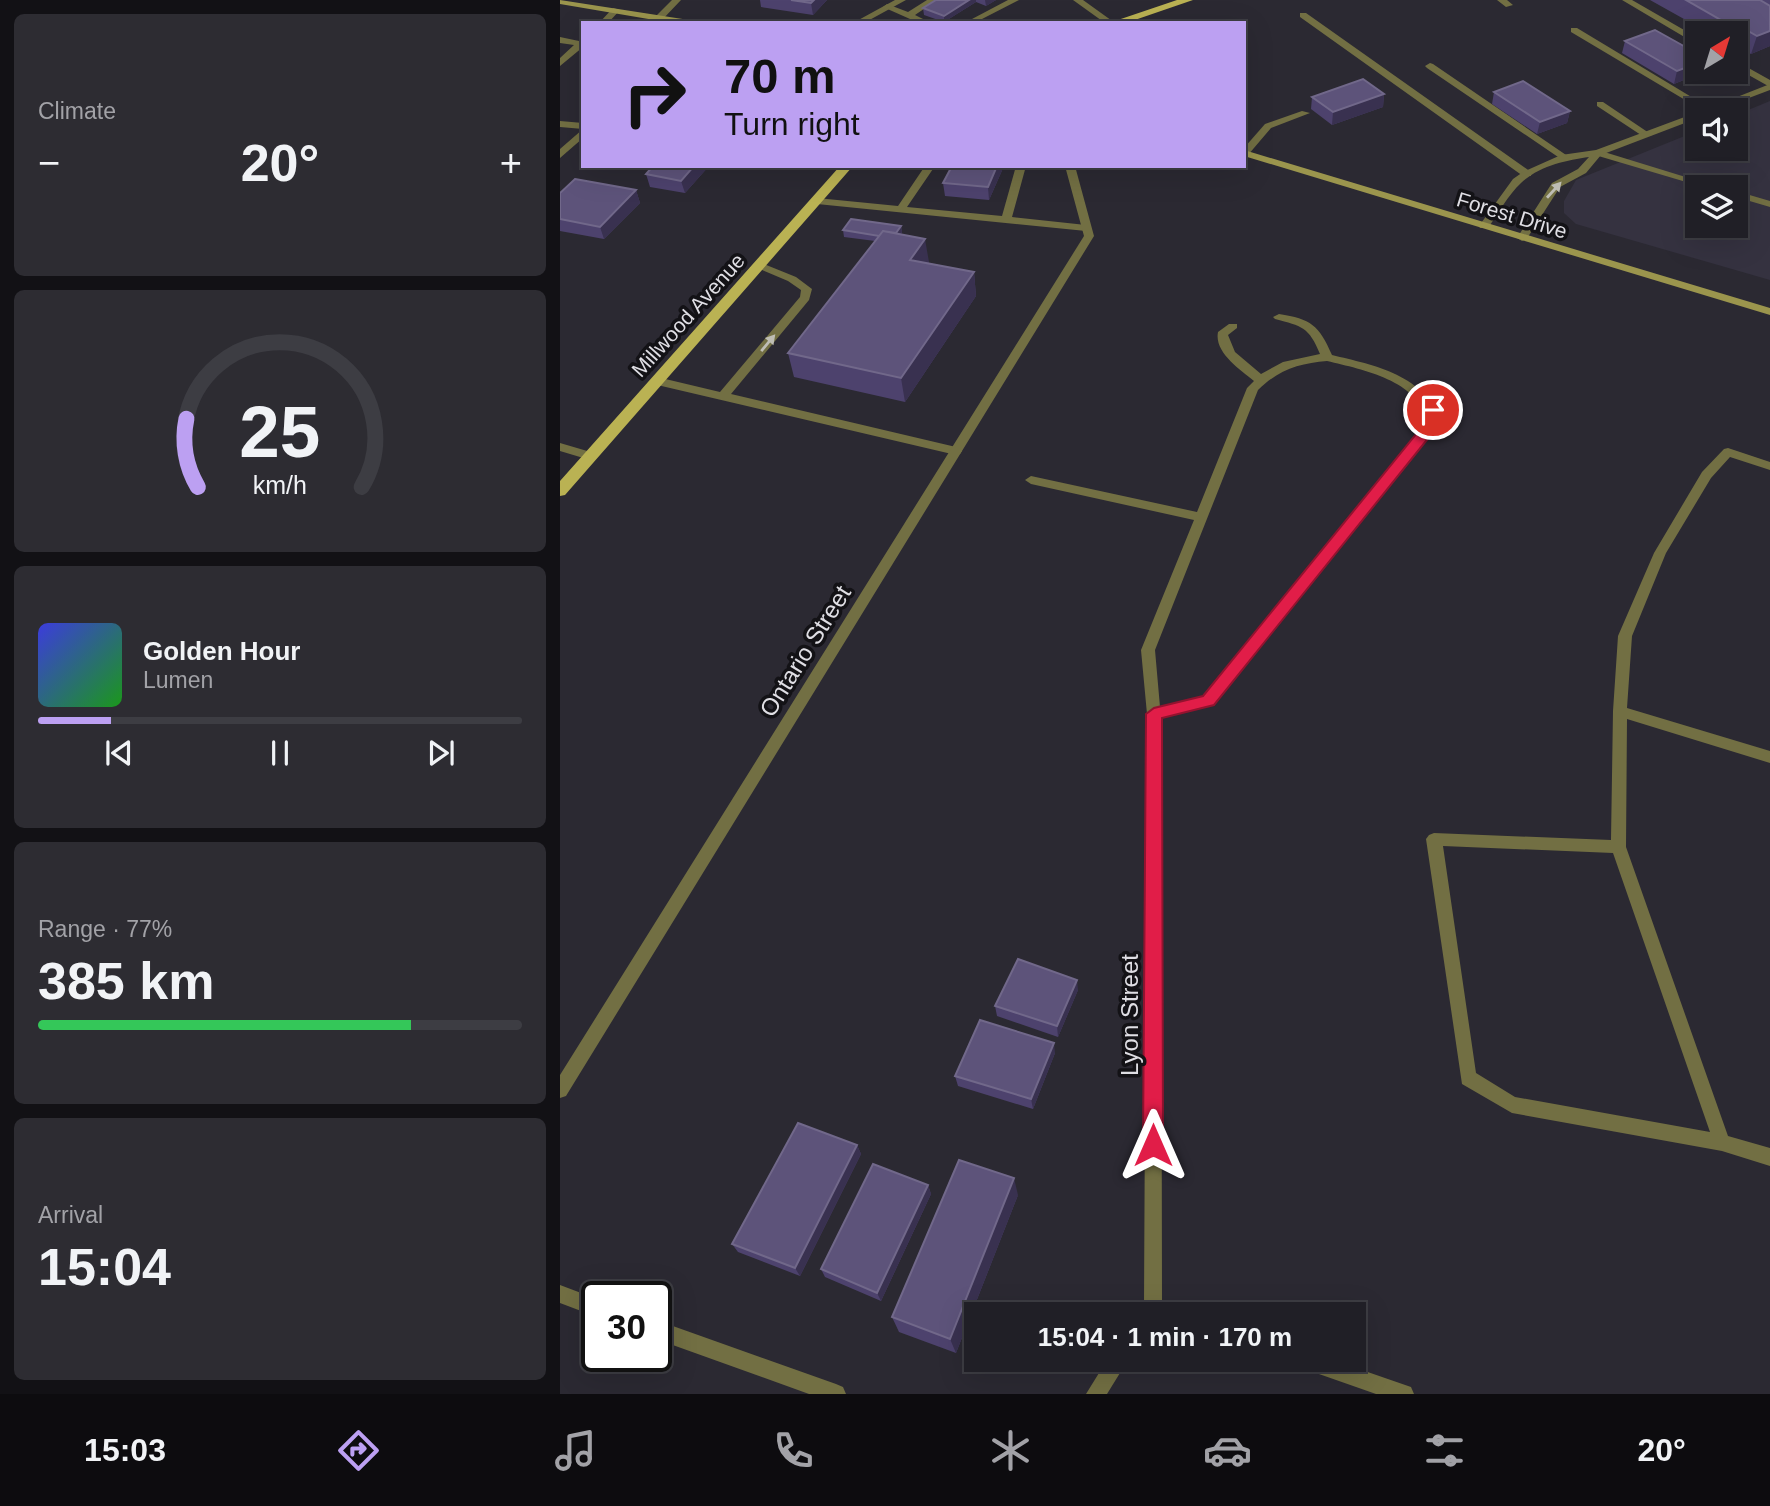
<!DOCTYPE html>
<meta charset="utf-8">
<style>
:root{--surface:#201f26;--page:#2d2c32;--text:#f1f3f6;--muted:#a2a2a7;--line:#3d3d43;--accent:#bca0f2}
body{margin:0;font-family:Helvetica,sans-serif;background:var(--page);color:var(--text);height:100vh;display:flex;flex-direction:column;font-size:26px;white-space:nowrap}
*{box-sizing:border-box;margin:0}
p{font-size:23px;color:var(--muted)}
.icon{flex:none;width:38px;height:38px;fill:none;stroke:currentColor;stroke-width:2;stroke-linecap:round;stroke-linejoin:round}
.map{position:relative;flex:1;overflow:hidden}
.sheet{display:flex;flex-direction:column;gap:14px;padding:14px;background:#121115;width:560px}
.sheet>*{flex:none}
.banner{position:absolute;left:21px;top:21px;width:665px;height:147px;border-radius:0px;box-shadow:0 7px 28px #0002,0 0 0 2px var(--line);background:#bca0f2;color:#111;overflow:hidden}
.needle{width:46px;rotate:38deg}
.fabs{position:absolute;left:1125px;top:21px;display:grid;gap:14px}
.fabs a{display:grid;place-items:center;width:63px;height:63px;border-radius:0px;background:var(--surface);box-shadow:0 7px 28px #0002,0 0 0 2px var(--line);font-size:35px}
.speed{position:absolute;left:21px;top:1281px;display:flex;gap:14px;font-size:35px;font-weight:700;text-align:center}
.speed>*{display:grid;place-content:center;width:91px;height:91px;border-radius:50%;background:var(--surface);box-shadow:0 7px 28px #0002,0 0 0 2px var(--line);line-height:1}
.speed .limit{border:4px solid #111;border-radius:10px;background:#fff;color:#111}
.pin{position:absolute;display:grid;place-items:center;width:60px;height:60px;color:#fff;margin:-30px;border:4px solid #fff;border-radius:50%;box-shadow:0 2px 7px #0007}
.me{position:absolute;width:77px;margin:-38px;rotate:0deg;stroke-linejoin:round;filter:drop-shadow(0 0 5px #0008)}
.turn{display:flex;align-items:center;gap:24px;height:147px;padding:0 28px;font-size:32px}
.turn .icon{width:91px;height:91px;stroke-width:2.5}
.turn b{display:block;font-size:49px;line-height:60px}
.big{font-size:52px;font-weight:700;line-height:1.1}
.sheet .widget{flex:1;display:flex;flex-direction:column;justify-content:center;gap:10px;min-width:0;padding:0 24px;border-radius:10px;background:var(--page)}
.sheet .dial{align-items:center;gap:0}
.dial svg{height:182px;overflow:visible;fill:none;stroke:var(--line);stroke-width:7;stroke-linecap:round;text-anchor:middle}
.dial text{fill:var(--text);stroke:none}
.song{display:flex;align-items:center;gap:21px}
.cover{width:84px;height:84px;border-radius:10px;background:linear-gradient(135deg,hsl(240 70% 55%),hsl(120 70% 35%))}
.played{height:7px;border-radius:4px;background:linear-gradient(90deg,var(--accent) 15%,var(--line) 15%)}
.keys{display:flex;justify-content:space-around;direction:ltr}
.heat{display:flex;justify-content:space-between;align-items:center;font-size:38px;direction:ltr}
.charge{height:10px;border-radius:5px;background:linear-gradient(90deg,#34c759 77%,var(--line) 0)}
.trip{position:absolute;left:404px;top:1302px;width:402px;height:70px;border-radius:0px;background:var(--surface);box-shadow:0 7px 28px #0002,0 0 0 2px var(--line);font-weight:700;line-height:70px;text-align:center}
.tabs{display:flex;height:112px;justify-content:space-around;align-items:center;background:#0d0c0f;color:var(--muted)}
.tabs .icon{width:49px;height:49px}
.tabs .on{color:var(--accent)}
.tabs b{font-size:32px;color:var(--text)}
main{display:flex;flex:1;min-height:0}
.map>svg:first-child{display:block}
.built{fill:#353240;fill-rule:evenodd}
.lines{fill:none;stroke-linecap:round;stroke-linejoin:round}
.service{fill:#726f43;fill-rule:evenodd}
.minor{fill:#726f43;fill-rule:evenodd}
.tertiary{fill:#726f43;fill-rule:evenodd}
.secondary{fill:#9b954d;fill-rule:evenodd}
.primary{fill:#bab253;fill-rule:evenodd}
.wall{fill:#4d426d}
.shaded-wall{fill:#393150}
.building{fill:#5d537a;stroke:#71688a;stroke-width:2}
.oneway{fill:#bebdb4}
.route{fill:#e11d48;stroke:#92132f;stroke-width:2}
.labels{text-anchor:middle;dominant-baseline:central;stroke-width:7;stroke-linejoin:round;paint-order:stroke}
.far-street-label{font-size:21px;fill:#dfdee4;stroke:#131216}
.street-label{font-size:24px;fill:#dfdee4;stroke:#131216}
</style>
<main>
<section class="sheet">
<div class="widget"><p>Climate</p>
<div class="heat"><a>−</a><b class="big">20°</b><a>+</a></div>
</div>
<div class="widget dial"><svg viewBox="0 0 100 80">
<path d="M14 69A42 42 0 1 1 86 69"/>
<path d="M14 69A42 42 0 0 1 9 39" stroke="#bca0f2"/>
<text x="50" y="56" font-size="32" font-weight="700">25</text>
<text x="50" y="72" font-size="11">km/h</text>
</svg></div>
<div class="widget">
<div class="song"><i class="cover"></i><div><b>Golden Hour</b><p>Lumen</p></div></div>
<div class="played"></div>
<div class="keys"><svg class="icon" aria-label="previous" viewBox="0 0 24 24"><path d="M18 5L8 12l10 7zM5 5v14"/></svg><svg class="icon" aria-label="pause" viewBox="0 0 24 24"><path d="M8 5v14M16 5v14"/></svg><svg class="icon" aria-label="next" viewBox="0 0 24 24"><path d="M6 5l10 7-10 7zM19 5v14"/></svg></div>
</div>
<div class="widget"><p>Range · 77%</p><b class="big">385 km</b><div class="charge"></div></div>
<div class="widget"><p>Arrival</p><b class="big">15:04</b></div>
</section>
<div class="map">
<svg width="1210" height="1394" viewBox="0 0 1210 1394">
<rect width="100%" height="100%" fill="#2b2932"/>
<!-- built -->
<path class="built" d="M1210,101V280L1016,224L1004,213V201L1016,180L1137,131L1138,149H1176V115ZM1138,187H1176V226H1138Z"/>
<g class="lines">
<!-- service -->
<path class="service" d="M112,0H121L102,20H96V16Z
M367,0H377L355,15L371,23H359L323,7L327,4L348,12Z
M448,0H459L422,19L425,23H415L412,19Z
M513,0H523L555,23H545Z
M937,0H947L953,5L946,7Z
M1062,0H1072L1138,38V45Z
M53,8L60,10L48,23H39Z
M740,13H746L971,172V176H963L740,17Z
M1011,28H1017L1153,110H1142L1011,32Z
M0,37L19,41L23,39V47L0,66V58L14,45L0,43Z
M1176,61L1210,80V87L1176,68Z
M870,63L873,64L1009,157L1001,159L867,68L865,66Z
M1037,102H1043L1092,135L1084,137L1037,106Z
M742,111L750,113L711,128L688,155L684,156V148L705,124Z
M0,121L23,123V129L0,127Z
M1035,151H1041L1158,187H1143L1035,155Z
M365,166H375L347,207L442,216L456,166H466L452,217L526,225L531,228L526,231L257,204L252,201L257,198L338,206Z
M1176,191L1210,201V207L1176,197Z
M199,262L236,277L252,289L249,300L171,394L396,447L402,451L400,454L396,455L93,384L91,381L97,377L160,392L240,297L241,290L228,281L195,267L194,265Z
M719,314C751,319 759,325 772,355C813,365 868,375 879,423L653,705L594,720L589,718L587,714L581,650L634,520L471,484L465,480L471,476L637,512L687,388L694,381C679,369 654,352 658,332L669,324H677V328L668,335L675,352L701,374L723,362L760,354C749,327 742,326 715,319L713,317ZM767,361C804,370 858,380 867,422L643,697L600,707L595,650L698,390C718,370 740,363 767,361Z
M1168,448L1210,462V470L1170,457L1151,478L1106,553L1072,636L1067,708L1210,751V763L1067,719L1066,847L1168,1136L1210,1148V1166L1162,1151L952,1113L902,1084L866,839L869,835L874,833L1051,840L1053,711L1058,636L1094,553L1142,472L1164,449ZM883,846L1053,853L1150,1132L955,1097L916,1073Z"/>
<!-- minor -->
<path class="minor" d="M335,0H346L304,23H293Z
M1210,84V90L1157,110H1144Z
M1138,112V118L1041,155L1026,173L1000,187L966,240L962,241L957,238L992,183L1018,169L1029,157C1007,160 979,166 961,183C948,195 938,214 928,228H920L919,226L953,179L963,172L1001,155L1036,150Z
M23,129V138L0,158V149Z
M505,166H515L534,236L6,1096L0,1098V1075L524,236Z
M594,708L599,710L601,714L602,1300L623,1307L625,1314H579L584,1304L587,714L589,710Z
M0,1285L37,1299V1317L0,1303Z
M96,1320L276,1384L283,1387L286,1394H249L96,1339Z
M547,1360H568L547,1394H526Z
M737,1360H773L851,1387L854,1394H816L739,1367Z"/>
<!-- tertiary -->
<path class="tertiary" d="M0,443L34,453L36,456L30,460L0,451Z"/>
<!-- secondary -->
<path class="secondary" d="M0,0L129,20L133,23H112L0,4Z
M684,150L1210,308V315L684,156Z"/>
<!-- primary -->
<path class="primary" d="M617,0H633L566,23H549Z
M280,166H293L5,495L0,496V481Z"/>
</g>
<!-- wall -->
<path class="wall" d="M200,0H267L253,15L201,7Z
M376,0H436L426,6L416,2L384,22L364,15L363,8Z
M1090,0H1210V46L1191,54L1176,45V33H1149Z
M1065,41L1143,72L1114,84L1062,53Z
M934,92L1010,111L1007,123L977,134L932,104Z
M824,94L823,107L772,125L751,109L752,97Z
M93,166H149L125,193L90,187L86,174Z
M392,166H444L429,200L385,196L383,183Z
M76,190L80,203L44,239L0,231V193Z
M341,226L342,232L341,234L369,262L368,263L414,272L416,296L345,402L234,377L228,353L315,241L284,237L283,230Z
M518,990L498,1037L437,1016L435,1006Z
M495,1053L473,1109L398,1086L395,1076Z
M297,1145L301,1154L240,1276L178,1252L172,1244Z
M368,1185L371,1194L321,1301L265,1277L261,1269Z
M458,1195L396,1353L339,1332L332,1317Z"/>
<!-- shaded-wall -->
<path class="shaded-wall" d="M254,0H267L253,15L251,3Z
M409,0H416V2L384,22V16Z
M425,0H436L426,6Z
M1172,22L1169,33H1166L1168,24Z
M1210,31V46L1191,54L1197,36Z
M1138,63V72H1143L1114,84L1117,71Z
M824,94L823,107L772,125L773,112Z
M1010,111L1007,123L977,134L980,122Z
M134,166H149L125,193L121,181Z
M437,166H444L429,200L428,187Z
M76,190L80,203L44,239L40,227Z
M341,226L342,232L334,244L333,238Z
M365,239L369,262L354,283L350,260Z
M414,272L416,296L345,402L341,378Z
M517,980L518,990L498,1037L497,1026Z
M494,1043L495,1053L473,1109L471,1099Z
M297,1145L301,1154L240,1276L235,1268Z
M454,1178L458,1195L396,1353L390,1339Z
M368,1185L371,1194L321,1301L317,1293Z"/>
<!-- building -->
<path class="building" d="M231,0H254L251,3Z
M376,0H409L384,16L363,8Z
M1126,0H1200L1210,6V31L1197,36L1172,22L1168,24Z
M1095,30L1138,54V63L1117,71L1065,41Z
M803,79L824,94L773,112L752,97Z
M963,81L1010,111L980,122L934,92Z
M93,166H134L121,181L86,174Z
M392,166H437L428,187L383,183Z
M15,179L76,190L40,227L0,219V193Z
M291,219L341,226L336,233L323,231L319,236L283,230Z
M323,231L365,239L350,260L414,272L341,378L228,353Z
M458,959L517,980L497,1026L435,1006Z
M420,1020L494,1043L471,1099L395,1076Z
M238,1123L297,1145L235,1268L172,1244Z
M399,1160L454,1178L390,1339L332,1317Z
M313,1164L368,1185L317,1293L261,1269Z"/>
<!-- one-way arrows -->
<defs><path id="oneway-solid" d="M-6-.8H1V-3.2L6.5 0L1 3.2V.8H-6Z" transform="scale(1.75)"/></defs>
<g class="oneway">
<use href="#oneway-solid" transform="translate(994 190) rotate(-48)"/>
<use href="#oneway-solid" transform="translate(208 343) rotate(-50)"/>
</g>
<!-- route -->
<path class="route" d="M873,406L879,410L878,426L654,705L602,718L603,1145L600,1152L593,1154L586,1152L583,1145L586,714L594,708L643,696L866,422V410Z"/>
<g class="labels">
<!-- far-street labels -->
<g class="far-street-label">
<text transform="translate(952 215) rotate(17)">Forest Drive</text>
<text transform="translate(128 315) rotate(-48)">Millwood Avenue</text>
</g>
<!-- street labels -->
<g class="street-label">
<text transform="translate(245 651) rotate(-58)">Ontario Street</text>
<text transform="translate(569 1015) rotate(-90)">Lyon Street</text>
</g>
</g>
</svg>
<div class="fabs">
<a><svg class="needle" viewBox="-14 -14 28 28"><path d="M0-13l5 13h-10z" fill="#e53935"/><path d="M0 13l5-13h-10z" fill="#a2a2a7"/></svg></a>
<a><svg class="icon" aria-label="sound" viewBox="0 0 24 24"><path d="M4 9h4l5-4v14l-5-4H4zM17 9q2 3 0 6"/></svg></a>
<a><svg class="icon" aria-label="layers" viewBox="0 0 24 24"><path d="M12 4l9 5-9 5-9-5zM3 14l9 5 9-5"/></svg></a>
</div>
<div class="speed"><div class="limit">30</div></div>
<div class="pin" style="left:873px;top:410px;background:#d93025"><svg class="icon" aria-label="arrive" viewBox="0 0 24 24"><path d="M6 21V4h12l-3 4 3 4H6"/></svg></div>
<svg class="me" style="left:593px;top:1145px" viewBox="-20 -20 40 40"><path d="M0-17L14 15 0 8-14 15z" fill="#e11d48" stroke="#fff" stroke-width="4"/></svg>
<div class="trip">15:04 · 1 min · 170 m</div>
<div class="banner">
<div class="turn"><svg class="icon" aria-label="right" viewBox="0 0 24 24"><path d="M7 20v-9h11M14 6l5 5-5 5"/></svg><div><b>70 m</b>Turn right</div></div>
</div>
</div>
</main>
<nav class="tabs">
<b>15:03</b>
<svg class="icon on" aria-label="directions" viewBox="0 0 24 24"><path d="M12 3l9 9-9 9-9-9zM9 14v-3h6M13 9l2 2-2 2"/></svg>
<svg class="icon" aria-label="music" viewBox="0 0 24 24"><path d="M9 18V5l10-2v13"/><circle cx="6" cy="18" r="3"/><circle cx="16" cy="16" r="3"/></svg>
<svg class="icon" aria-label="phone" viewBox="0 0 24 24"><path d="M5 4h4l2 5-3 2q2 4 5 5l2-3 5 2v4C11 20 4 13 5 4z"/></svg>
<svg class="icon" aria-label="climate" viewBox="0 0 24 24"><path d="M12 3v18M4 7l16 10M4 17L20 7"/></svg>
<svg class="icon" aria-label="car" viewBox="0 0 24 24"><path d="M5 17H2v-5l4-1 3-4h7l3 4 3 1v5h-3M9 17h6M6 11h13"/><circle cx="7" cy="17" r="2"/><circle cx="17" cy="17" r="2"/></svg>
<svg class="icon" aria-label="filters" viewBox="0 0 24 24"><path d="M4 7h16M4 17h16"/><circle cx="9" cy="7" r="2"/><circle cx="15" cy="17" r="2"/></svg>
<b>20°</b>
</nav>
